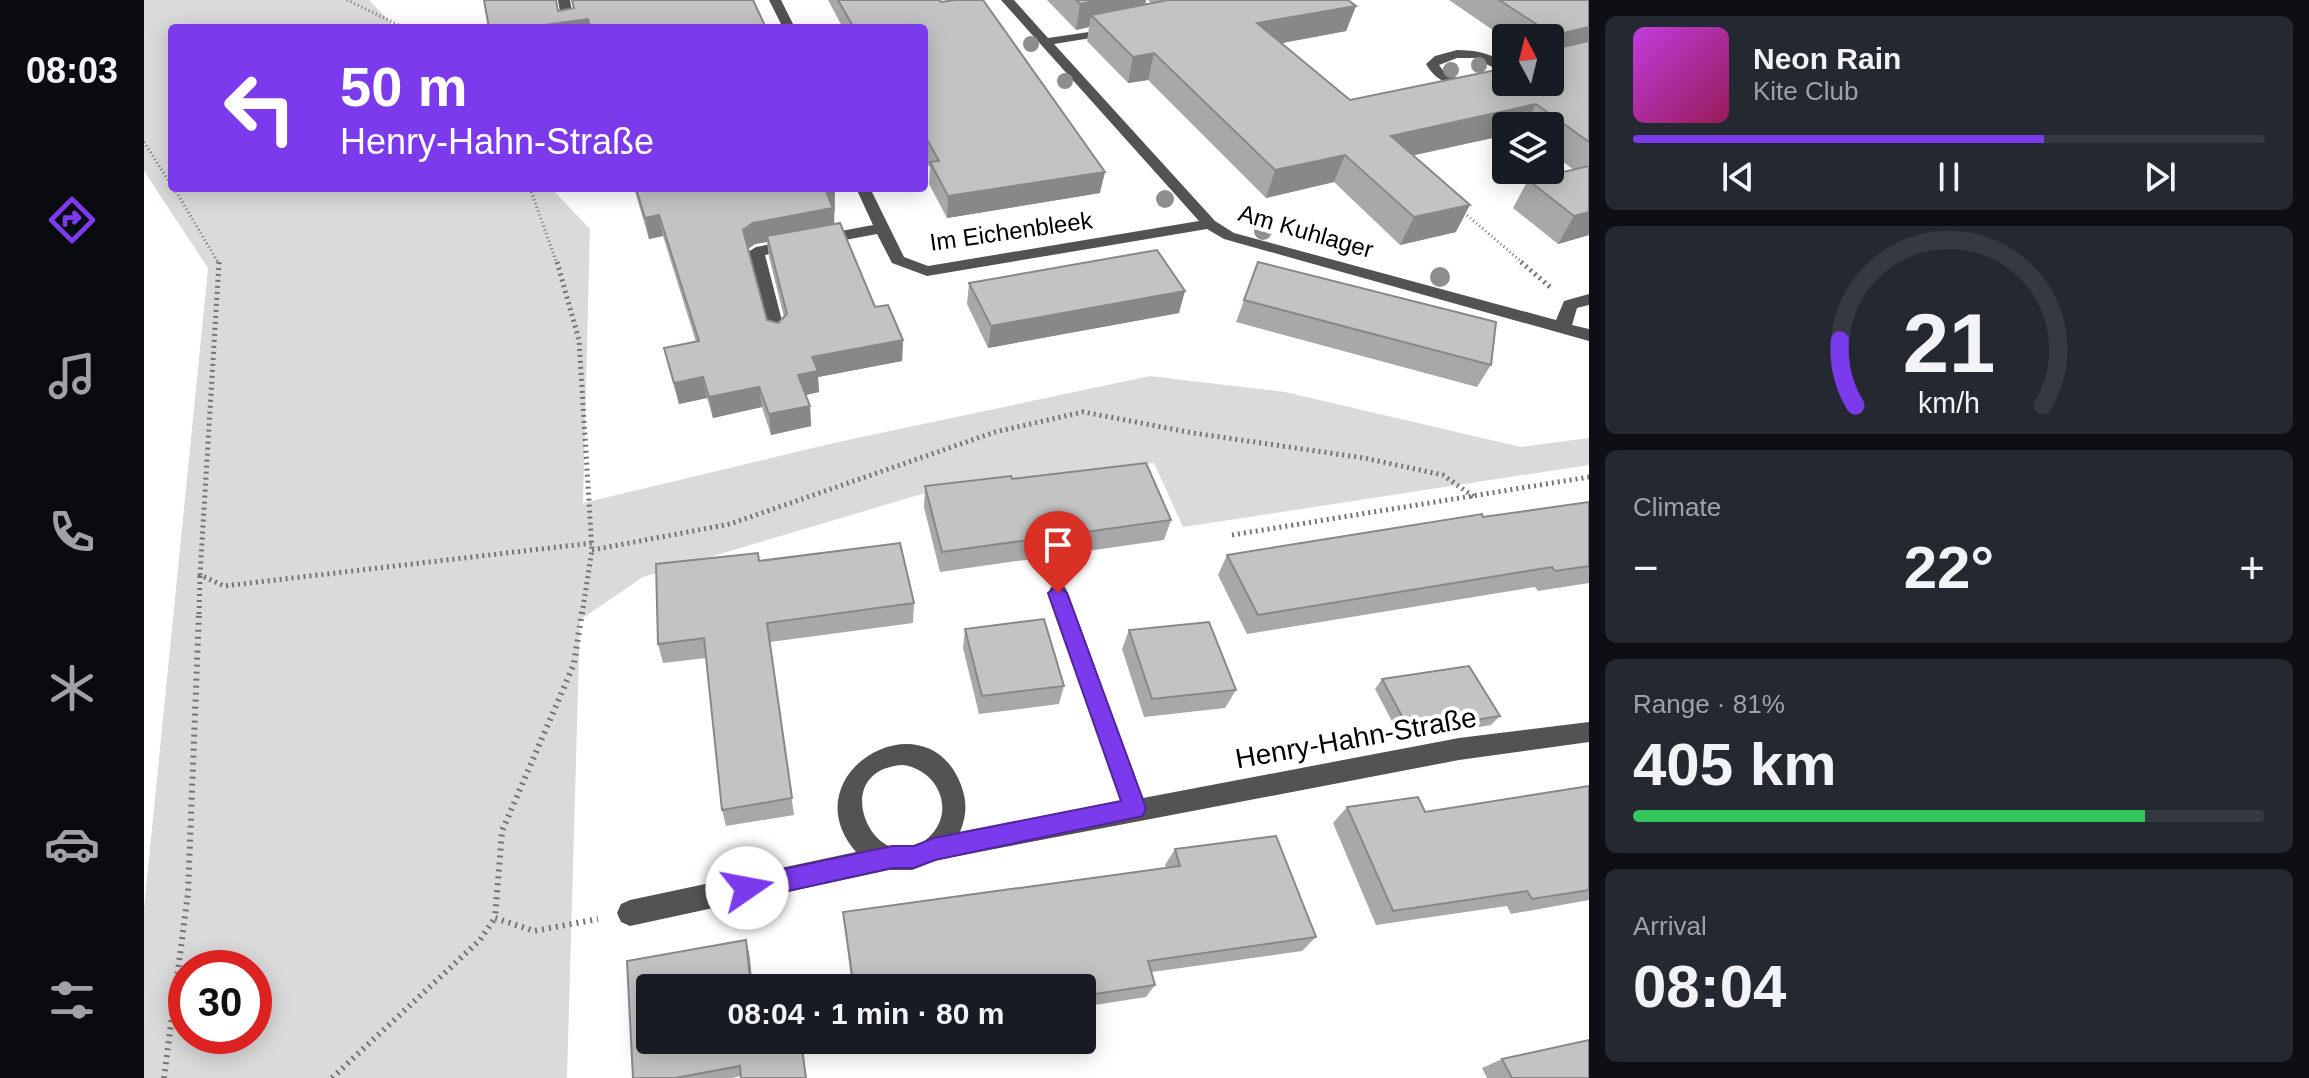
<!DOCTYPE html>
<meta charset="utf-8">
<style>
:root{--surface:#171b24;--page:#242831;--text:#f1f3f6;--muted:#9ea1a6;--line:#363941;--accent:#7c3aed}
body{margin:0;font-family:Helvetica,sans-serif;background:var(--page);color:var(--text);height:100vh;display:flex;flex-direction:column;font-size:30px;white-space:nowrap}
*{box-sizing:border-box;margin:0}
p{font-size:26px;color:var(--muted)}
.icon{flex:none;width:44px;height:44px;fill:none;stroke:currentColor;stroke-width:2;stroke-linecap:round;stroke-linejoin:round}
.map{position:relative;flex:1;overflow:hidden}
.drawer{display:flex;flex-direction:column;gap:16px;padding:16px;background:#0d0f14;width:720px}
.drawer>*{flex:none}
.guide{position:absolute;left:24px;top:24px;width:760px;height:168px;border-radius:8px;box-shadow:0 4px 20px #0003;background:#7c3aed;color:#fff;overflow:hidden}
.needle{width:52px;rotate:353deg}
.fabs{position:absolute;left:1348px;top:24px;display:grid;gap:16px}
.fabs a{display:grid;place-items:center;width:72px;height:72px;border-radius:8px;background:var(--surface);box-shadow:0 4px 20px #0003;font-size:40px}
.speed{position:absolute;left:24px;top:950px;display:flex;gap:16px;font-size:40px;font-weight:700;text-align:center}
.speed>*{display:grid;place-content:center;width:104px;height:104px;border-radius:50%;background:var(--surface);box-shadow:0 4px 20px #0003;line-height:1}
.speed .limit{border:12px solid #d22;background:#fff;color:#111}
.pin{position:absolute;display:grid;place-items:center;width:68px;height:68px;color:#fff;margin:-82px -34px;border-radius:50% 50% 50% 0;rotate:-45deg;box-shadow:0 0 8px #0007}
.pin .icon{rotate:45deg}
.me{position:absolute;width:88px;margin:-44px;rotate:78deg;stroke-linejoin:round;filter:drop-shadow(0 0 6px #0008)}
.turn{display:flex;align-items:center;gap:28px;height:168px;padding:0 40px;font-size:36px}
.turn .icon{width:104px;height:104px;stroke-width:2.5}
.turn b{display:block;font-size:56px;line-height:68px}
.big{font-size:60px;font-weight:600;line-height:1.1}
.drawer .tile{flex:1;display:flex;flex-direction:column;justify-content:center;gap:12px;min-width:0;padding:0 28px;border-radius:12px;background:var(--page)}
.drawer .dial{align-items:center;gap:0}
.dial svg{height:208px;overflow:visible;fill:none;stroke:var(--line);stroke-width:7;stroke-linecap:round;text-anchor:middle}
.dial text{fill:var(--text);stroke:none}
.song{display:flex;align-items:center;gap:24px}
.cover{width:96px;height:96px;border-radius:12px;background:linear-gradient(135deg,hsl(290 70% 55%),hsl(330 70% 35%))}
.played{height:8px;border-radius:4px;background:linear-gradient(90deg,var(--accent) 65%,var(--line) 65%)}
.keys{display:flex;justify-content:space-around;direction:ltr}
.heat{display:flex;justify-content:space-between;align-items:center;font-size:44px;direction:ltr}
.charge{height:12px;border-radius:6px;background:linear-gradient(90deg,#34c759 81%,var(--line) 0)}
.trip{position:absolute;left:492px;top:974px;width:460px;height:80px;border-radius:8px;background:var(--surface);box-shadow:0 4px 20px #0003;font-weight:600;line-height:80px;text-align:center}
main{display:flex;flex:1;min-height:0}
.tabs{display:flex;flex-direction:column;width:144px;justify-content:space-around;align-items:center;background:#090b0e;color:var(--muted)}
.tabs .icon{width:56px;height:56px}
.tabs .selected{color:var(--accent)}
.tabs b{font-size:36px;color:var(--text)}
.map>svg:first-child{display:block}
.green{fill:#dadada;fill-rule:evenodd}
.lines{fill:none;stroke-linecap:round;stroke-linejoin:round}
.path-far2{stroke:#757575;stroke-width:3;stroke-dasharray:1 3;stroke-linecap:butt}
.path-far1{stroke:#757575;stroke-width:5;stroke-dasharray:2 4;stroke-linecap:butt}
.path{stroke:#757575;stroke-width:6;stroke-dasharray:2 5;stroke-linecap:butt}
.minor{fill:#535353;fill-rule:evenodd}
.tree{fill:#8e8e8e}
.wall{fill:#a8a8a8;fill-rule:evenodd}
.shaded-wall{fill:#888}
.building{fill:#c3c3c3;stroke:#888;stroke-width:2}
.route{fill:#7c3aed;stroke:#51269a;stroke-width:2}
.labels{text-anchor:middle;dominant-baseline:central;stroke-width:8;stroke-linejoin:round;paint-order:stroke}
.far-street-label{font-size:24px;fill:#000;stroke:#fff}
.street-label{font-size:28px;fill:#000;stroke:#fff}
</style>
<main>
<nav class="tabs">
<b>08:03</b>
<svg class="icon selected" aria-label="directions" viewBox="0 0 24 24"><path d="M12 3l9 9-9 9-9-9zM9 14v-3h6M13 9l2 2-2 2"/></svg>
<svg class="icon" aria-label="music" viewBox="0 0 24 24"><path d="M9 18V5l10-2v13"/><circle cx="6" cy="18" r="3"/><circle cx="16" cy="16" r="3"/></svg>
<svg class="icon" aria-label="phone" viewBox="0 0 24 24"><path d="M5 4h4l2 5-3 2q2 4 5 5l2-3 5 2v4C11 20 4 13 5 4z"/></svg>
<svg class="icon" aria-label="climate" viewBox="0 0 24 24"><path d="M12 3v18M4 7l16 10M4 17L20 7"/></svg>
<svg class="icon" aria-label="car" viewBox="0 0 24 24"><path d="M5 17H2v-5l4-1 3-4h7l3 4 3 1v5h-3M9 17h6M6 11h13"/><circle cx="7" cy="17" r="2"/><circle cx="17" cy="17" r="2"/></svg>
<svg class="icon" aria-label="filters" viewBox="0 0 24 24"><path d="M4 7h16M4 17h16"/><circle cx="9" cy="7" r="2"/><circle cx="15" cy="17" r="2"/></svg>
</nav>
<div class="map">
<svg width="1445" height="1078" viewBox="0 0 1445 1078">
<rect width="100%" height="100%" fill="#fff"/>
<!-- green -->
<path class="green" d="M0,0H225L252,28H28V188H407L446,229L439,503L694,442L1006,376L1141,392L1377,447L1445,438V465L1039,527L1010,463L788,491L499,577L436,620L423,1078H0V908L64,268L0,171ZM42,968H110V1036H42Z"/>
<g class="lines">
<!-- path-far2 -->
<path class="path-far2" d="M203,0L261,28
M0,142L28,186
M30,188L75,264
M386,188L413,264
M1317,210L1380,264"/>
<!-- path-far1 -->
<path class="path-far1" d="M75,262L56,575L80,586L448,543
M413,262L435,340L448,550L438,614
M1377,262L1406,287
M1088,535L1445,477
M448,550L586,524L851,432L939,412L1049,433L1220,458L1299,475L1330,497
M55,614L56,575"/>
<!-- path -->
<path class="path" d="M438,612L430,664L358,831L351,918L390,931L454,919
M20,1078L44,893L55,612
M188,1078L336,940L351,918"/>
<!-- minor -->
<path class="minor" d="M414,0H426L431,28H419Z
M625,0H637L651,28H639Z
M857,0H870L904,38L972,28V34L910,44L1071,221L1090,233L1412,320L1420,301L1445,294V305L1433,308L1428,325L1445,329V341L1080,239L1063,229L783,276L748,263L733,234L621,255L642,336L634,342L628,340L604,252L612,247L729,225L712,188H726L760,257L784,266L1055,221Z
M1313,50C1331,50 1348,53 1362,65V79C1334,88 1299,94 1282,64L1291,56ZM1313,58H1331L1350,68V74C1331,78 1307,85 1295,65Z
M914,584L921,587L924,593L999,798L1315,738L1445,722V742L1315,760L793,860L768,870H745L486,926L477,922L473,913L477,904L486,900L712,852C646,776 775,697 814,778C823,797 824,813 816,832L977,802L904,593L907,587ZM758,765C791,768 812,807 788,834C736,891 677,771 758,765Z"/>
</g>
<!-- trees -->
<g class="tree">
<circle cx="887" cy="44" r="8"/>
<circle cx="1335" cy="65" r="8"/>
<circle cx="1307" cy="70" r="8"/>
<circle cx="921" cy="81" r="8"/>
<circle cx="1021" cy="199" r="9"/>
<circle cx="1119" cy="231" r="9"/>
<circle cx="1296" cy="277" r="10"/>
</g>
<!-- wall -->
<path class="wall" d="M684,0H796L956,193L803,218L785,184L786,168L780,157V28H699Z
M903,0H1002L1001,4L1007,3L1004,0H1204L1212,6L1202,31L1138,43L1206,100L1406,82V38L1362,39L1305,0H1445V235L1414,244L1369,208L1384,180L1430,170L1406,152V126H1362V135L1269,155L1312,232L1256,245L1190,182L1122,198L1004,80L984,83L943,41L945,27L932,30Z
M490,188H690L691,211H690V224L731,307L759,340L758,361L674,377L675,392L662,395L666,406L667,426L627,435L618,407L569,418L563,398L535,404L525,369L520,348L552,342L519,236L505,239ZM623,242L625,257L640,317L634,323L623,320L604,249L611,244Z
M1114,262L1347,365L1333,387L1092,322Z
M825,283L1035,313L844,348L823,304Z
M868,479L1027,520L1020,540L796,572L780,507L781,486Z
M1445,502V583L1394,591L1391,587L1103,634L1074,575L1083,555Z
M615,561L770,603L769,623L626,642L650,815L582,826L578,810L562,658L519,663L514,644Z
M821,629L920,686L915,704L835,714L819,648Z
M985,630L1092,690L1081,708L1000,717L978,649Z
M1238,679L1356,716L1347,725L1258,740L1231,689Z
M1445,786V900L1367,914L1363,906L1232,925L1189,823L1203,807L1281,812Z
M1031,849L1172,937L1158,951L1008,972L1011,985L1002,997L938,1007V988H708L699,912L1022,868L1021,865Z
M602,940L605,953L609,988H506V1040H615L616,1047L657,1040L662,1078H597V1076L588,1078H489L483,961Z
M1358,1059L1445,1078H1343L1338,1068Z"/>
<!-- shaded-wall -->
<path class="shaded-wall" d="M957,0H1002L998,17L947,15L945,27L932,30L936,4Z
M1212,6L1202,31L1106,49L1113,23Z
M444,19L446,28H379Z
M1445,27V49L1409,56L1419,33Z
M1010,53L1004,80L984,83L989,57Z
M1392,104L1380,126H1362V135L1235,163L1247,136Z
M1201,155L1190,182L1122,198L1131,170Z
M961,172L956,193L803,218L804,196Z
M691,190L690,229L623,236V242L611,244L601,251L599,230L609,223L682,191Z
M1326,205L1312,232L1256,245L1270,217Z
M1445,212V235L1414,244L1430,216Z
M515,215L519,236L505,239L501,218Z
M1041,291L1035,313L844,348L847,326Z
M759,340L758,361L674,377L675,392L656,396L654,375L668,357Z
M559,377L563,398L535,404L530,383Z
M615,387L618,407L569,418L565,397Z
M666,406L667,426L627,435L625,414Z
M602,940L605,953L609,988H607Z"/>
<!-- building -->
<path class="building" d="M340,0H412L414,11L430,8L428,0H609L622,28H446L444,19L379,28H345Z
M694,0H796L797,2L811,0H839L961,172L804,196L786,162L795,161L780,134V28H710Z
M932,0H957L936,4Z
M1024,0H1204L1212,6L1113,23L1206,100L1362,68V82H1406V58L1411,57L1406,54V50L1445,41V142L1392,104L1247,136L1326,205L1270,217L1201,155L1131,170L1010,53L989,57L947,15Z
M1355,0H1445V27L1419,33L1417,40Z
M1445,166V212L1430,216L1384,180Z
M492,188H690L691,190L682,191L689,208L609,223L599,230L623,320L634,323L643,314L623,236L696,223L731,307L744,305L759,340L668,357L674,371L654,375L666,406L625,414L615,387L565,397L559,377L530,383L520,348L555,341L515,215L501,218Z
M1013,250L1041,291L847,326L825,283Z
M1114,262L1352,322L1347,365L1100,300Z
M1002,463L1027,520L798,552L781,486L867,476L868,479Z
M1445,502V566L1411,571L1408,567L1114,615L1083,555L1338,514L1339,517Z
M756,543L770,603L623,623L648,798L578,810L560,638L514,644L512,564L614,553L615,561Z
M900,619L920,686L838,696L821,629Z
M1065,622L1092,690L1008,699L985,630Z
M1325,666L1356,716L1266,731L1238,679Z
M1445,786V890L1388,899L1383,891L1249,911L1203,807L1274,797L1281,812Z
M1132,836L1172,937L1004,961L1011,985L938,996V988H710L699,912L1036,866L1031,849Z
M602,940L607,988H506V1040H612L613,1047L657,1040L662,1078H597L596,1066L531,1078H489L483,961Z
M1445,1040V1078H1368L1358,1059Z"/>
<!-- route -->
<path class="route" d="M914,585L923,593L1002,808L999,816L791,860L770,868H748L603,900L594,896L591,888L594,880L603,877L748,846H770L790,838L977,801L904,593Z"/>
<g class="labels">
<!-- far-street labels -->
<g class="far-street-label">
<text transform="translate(867 231) rotate(-8)">Im Eichenbleek</text>
<text transform="translate(1162 231) rotate(16)">Am Kuhlager</text>
</g>
<!-- street labels -->
<g class="street-label">
<text transform="translate(1212 738) rotate(-10)">Henry-Hahn-Straße</text>
</g>
</g>
</svg>
<div class="fabs">
<a><svg class="needle" viewBox="-14 -14 28 28"><path d="M0-13l5 13h-10z" fill="#e53935"/><path d="M0 13l5-13h-10z" fill="#9ea1a6"/></svg></a>
<a><svg class="icon" aria-label="layers" viewBox="0 0 24 24"><path d="M12 4l9 5-9 5-9-5zM3 14l9 5 9-5"/></svg></a>
</div>
<div class="speed"><div class="limit">30</div></div>
<div class="pin" style="left:914px;top:593px;background:#d93025"><svg class="icon" aria-label="arrive" viewBox="0 0 24 24"><path d="M6 21V4h12l-3 4 3 4H6"/></svg></div>
<svg class="me" style="left:603px;top:888px" viewBox="-20 -20 40 40"><circle r="19" fill="#fff"/><path d="M0-13L10 11 0 6-10 11z" fill="#7c3aed"/></svg>
<div class="trip">08:04 · 1 min · 80 m</div>
<div class="guide">
<div class="turn"><svg class="icon" aria-label="left" viewBox="0 0 24 24"><path d="M17 20v-9H6M10 6l-5 5 5 5"/></svg><div><b>50 m</b>Henry-Hahn-Straße</div></div>
</div>
</div>
<section class="drawer">
<div class="tile">
<div class="song"><i class="cover"></i><div><b>Neon Rain</b><p>Kite Club</p></div></div>
<div class="played"></div>
<div class="keys"><svg class="icon" aria-label="previous" viewBox="0 0 24 24"><path d="M18 5L8 12l10 7zM5 5v14"/></svg><svg class="icon" aria-label="pause" viewBox="0 0 24 24"><path d="M8 5v14M16 5v14"/></svg><svg class="icon" aria-label="next" viewBox="0 0 24 24"><path d="M6 5l10 7-10 7zM19 5v14"/></svg></div>
</div>
<div class="tile dial"><svg viewBox="0 0 100 80">
<path d="M14 69A42 42 0 1 1 86 69"/>
<path d="M14 69A42 42 0 0 1 8 44" stroke="#7c3aed"/>
<text x="50" y="56" font-size="32" font-weight="700">21</text>
<text x="50" y="72" font-size="11">km/h</text>
</svg></div>
<div class="tile"><p>Climate</p>
<div class="heat"><a>−</a><b class="big">22°</b><a>+</a></div>
</div>
<div class="tile"><p>Range · 81%</p><b class="big">405 km</b><div class="charge"></div></div>
<div class="tile"><p>Arrival</p><b class="big">08:04</b></div>
</section>
</main>
